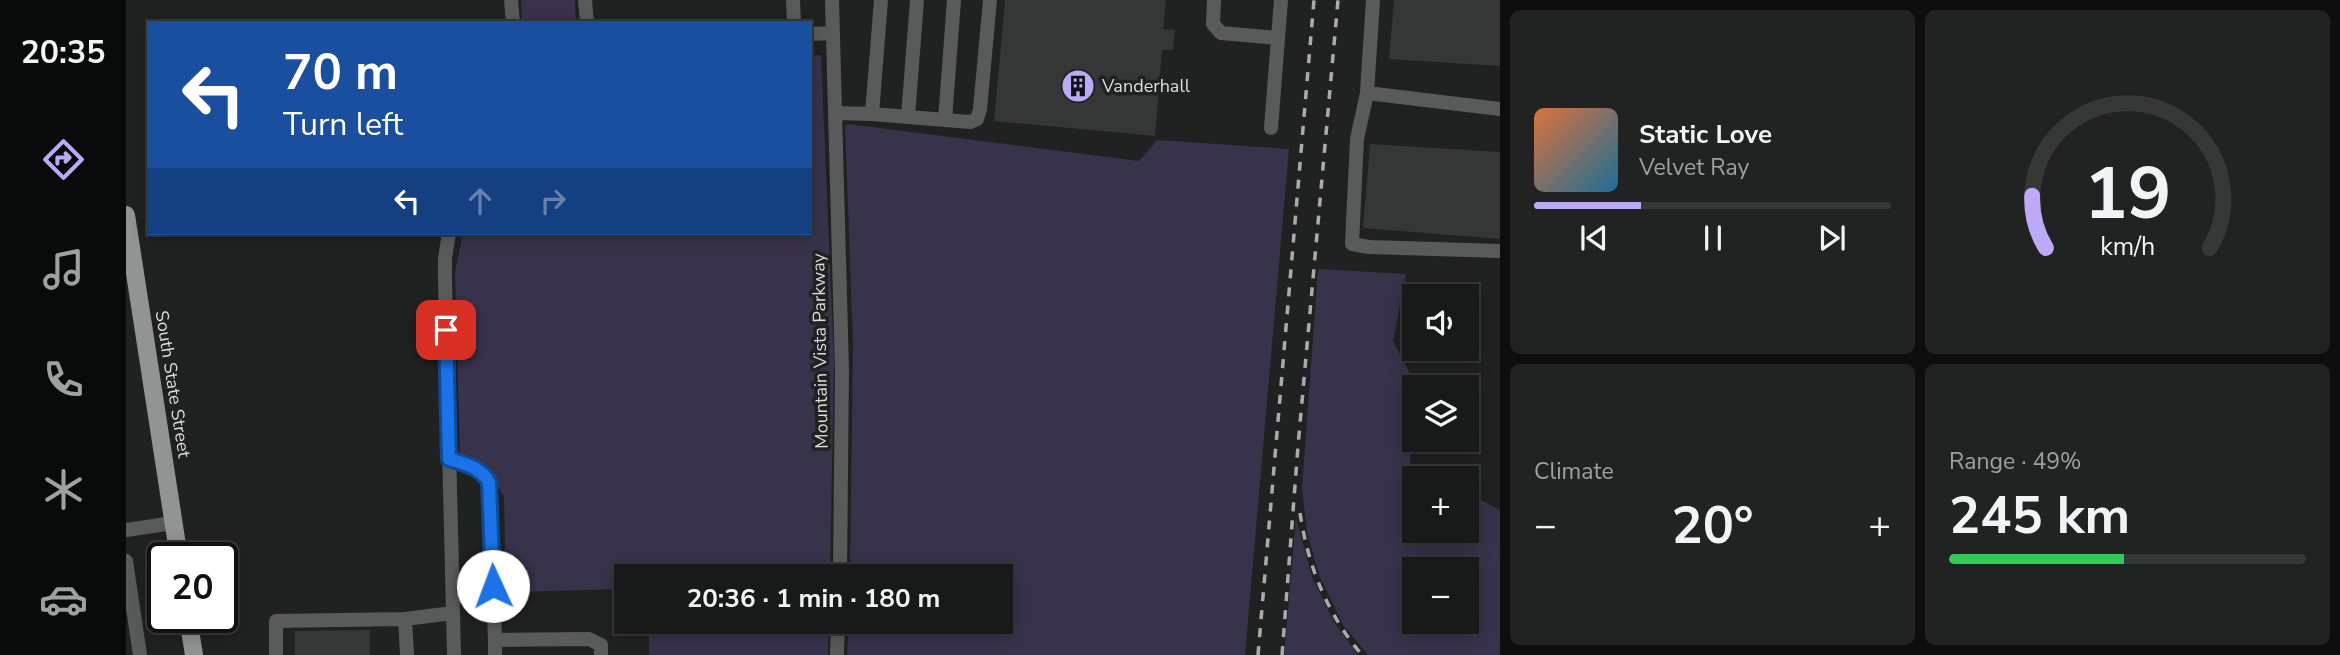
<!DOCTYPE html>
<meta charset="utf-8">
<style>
:root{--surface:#171a18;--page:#202321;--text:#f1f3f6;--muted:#9ea1a2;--line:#363837;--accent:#bcaaf6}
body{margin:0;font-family:"Nunito Sans",sans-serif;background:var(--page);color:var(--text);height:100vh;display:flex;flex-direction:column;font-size:26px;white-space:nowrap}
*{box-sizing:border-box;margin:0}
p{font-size:23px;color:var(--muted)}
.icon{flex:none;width:38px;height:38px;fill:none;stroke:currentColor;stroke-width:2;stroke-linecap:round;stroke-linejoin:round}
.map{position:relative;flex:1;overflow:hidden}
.drawer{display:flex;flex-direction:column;gap:10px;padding:10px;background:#0d0e0d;width:840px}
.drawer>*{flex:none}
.top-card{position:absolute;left:21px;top:21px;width:665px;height:214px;border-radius:0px;box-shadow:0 4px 18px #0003,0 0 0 2px var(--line);background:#1a4fa0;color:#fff;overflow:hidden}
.controls{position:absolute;left:1276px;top:284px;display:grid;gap:14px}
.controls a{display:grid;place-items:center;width:77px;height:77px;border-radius:0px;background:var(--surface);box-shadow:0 4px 18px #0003,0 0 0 2px var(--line);font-size:35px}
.speed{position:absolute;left:21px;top:542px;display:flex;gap:14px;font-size:35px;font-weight:700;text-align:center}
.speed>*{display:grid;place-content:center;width:91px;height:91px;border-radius:50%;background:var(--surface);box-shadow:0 4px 18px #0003,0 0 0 2px var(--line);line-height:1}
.speed .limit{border:4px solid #111;border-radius:10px;background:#fff;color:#111}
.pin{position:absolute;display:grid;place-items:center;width:60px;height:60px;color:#fff;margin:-30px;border-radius:14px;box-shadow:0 4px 10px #0006}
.me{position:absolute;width:77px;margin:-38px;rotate:358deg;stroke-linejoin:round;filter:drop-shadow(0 0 5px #0008)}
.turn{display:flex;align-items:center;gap:24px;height:147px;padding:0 21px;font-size:32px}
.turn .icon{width:91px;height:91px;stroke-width:2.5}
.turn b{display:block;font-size:49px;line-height:60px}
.lanes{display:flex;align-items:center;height:66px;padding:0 21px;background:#0003;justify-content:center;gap:35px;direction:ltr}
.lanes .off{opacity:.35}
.big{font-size:52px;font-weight:700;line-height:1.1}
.drawer .card{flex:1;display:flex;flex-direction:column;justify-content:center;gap:10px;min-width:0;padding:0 24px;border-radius:10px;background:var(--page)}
.drawer .dial{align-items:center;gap:0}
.dial svg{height:182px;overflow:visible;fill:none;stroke:var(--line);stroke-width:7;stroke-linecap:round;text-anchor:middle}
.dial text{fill:var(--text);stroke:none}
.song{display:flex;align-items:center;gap:21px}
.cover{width:84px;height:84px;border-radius:10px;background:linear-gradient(135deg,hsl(20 70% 55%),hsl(200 70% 35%))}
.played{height:7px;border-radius:4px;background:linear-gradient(90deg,var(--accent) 30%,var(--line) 30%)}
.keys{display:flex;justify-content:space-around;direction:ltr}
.heat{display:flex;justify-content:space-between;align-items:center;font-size:38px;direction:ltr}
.charge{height:10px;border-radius:5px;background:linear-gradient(90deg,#34c759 49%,var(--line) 0)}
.drawer .tiles{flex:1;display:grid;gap:10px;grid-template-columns:repeat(2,1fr)}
.trip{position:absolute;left:488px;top:564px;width:399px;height:70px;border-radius:0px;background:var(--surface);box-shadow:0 4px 18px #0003,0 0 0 2px var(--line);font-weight:700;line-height:70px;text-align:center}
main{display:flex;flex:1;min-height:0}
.dock{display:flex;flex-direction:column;width:126px;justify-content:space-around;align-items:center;background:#090a0a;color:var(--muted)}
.dock .icon{width:49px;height:49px}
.dock .selected{color:var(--accent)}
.dock b{font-size:32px;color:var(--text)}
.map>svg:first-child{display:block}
.green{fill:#38324b;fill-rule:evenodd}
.building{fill:#353736}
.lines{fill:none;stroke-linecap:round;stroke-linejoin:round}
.minor{stroke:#595b5a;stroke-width:14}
.major{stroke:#919493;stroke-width:18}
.rail{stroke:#aaacab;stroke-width:3.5;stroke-dasharray:9 9;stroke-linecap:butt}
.route-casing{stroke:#114b97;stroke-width:18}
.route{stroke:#1a73e8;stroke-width:12}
.labels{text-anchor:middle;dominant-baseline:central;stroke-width:7;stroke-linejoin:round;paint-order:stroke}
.poi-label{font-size:18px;fill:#dcdedd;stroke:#1f2220;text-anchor:start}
.street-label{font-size:18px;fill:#dcdedd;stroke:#1f2220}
</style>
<main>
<nav class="dock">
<b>20:35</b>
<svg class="icon selected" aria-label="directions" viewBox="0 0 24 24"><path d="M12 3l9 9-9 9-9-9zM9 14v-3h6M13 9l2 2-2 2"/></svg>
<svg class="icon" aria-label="music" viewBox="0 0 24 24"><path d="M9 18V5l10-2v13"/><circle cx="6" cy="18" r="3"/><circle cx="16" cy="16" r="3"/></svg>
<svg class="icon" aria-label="phone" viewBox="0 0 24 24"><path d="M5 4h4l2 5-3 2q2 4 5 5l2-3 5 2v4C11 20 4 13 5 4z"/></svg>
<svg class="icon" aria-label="climate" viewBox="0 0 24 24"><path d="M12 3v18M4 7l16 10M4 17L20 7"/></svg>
<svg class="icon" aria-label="car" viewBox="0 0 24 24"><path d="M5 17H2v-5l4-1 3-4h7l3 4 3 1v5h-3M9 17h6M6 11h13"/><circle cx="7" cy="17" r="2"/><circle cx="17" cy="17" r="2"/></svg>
</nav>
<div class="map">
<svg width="1374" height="655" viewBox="0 0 1374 655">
<rect width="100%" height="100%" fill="#1f2220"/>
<!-- green -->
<path class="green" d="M395,0H449L450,23H396Z
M695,55L708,360L704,576H500V589L380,592L378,497L362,470L334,454L329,272L337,233H684V56Z
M722,124L1013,161L1031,140L1163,149L1119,655H721L723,621H875V576H724L727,343L719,126Z
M1192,269L1280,274L1267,341L1289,383L1284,463L1312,478H1288V530H1340L1341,493L1374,510V655H1242L1217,625L1193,575L1181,533L1176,488ZM1288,569H1340V621H1288Z
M1170,518L1186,577L1208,622L1232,655H1158Z
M523,621H703L702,655H523Z"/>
<!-- building -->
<path class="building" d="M879,0H1040L1037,29L1049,30L1047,50H1036L1029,136L868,121Z
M1268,0H1374V66L1263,59Z
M1244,144L1374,152V239L1237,228Z
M244,630V655H169V631Z"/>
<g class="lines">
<!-- minor -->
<path class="minor" d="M385,0L387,23
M459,0L461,23
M667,0L668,23
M706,0L716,370L714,576
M1088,0L1087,24L1095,33L1152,38
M1247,0L1241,93L1231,139L1226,244L1243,247L1374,251
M684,34L707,33
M1241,93L1374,109
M709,113L746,114L755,0
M746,114L844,122L851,119L854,109L864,0
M782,117L791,0
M819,120L828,0
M1145,128L1155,0
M323,233L319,258V279L328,655
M323,459C339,464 354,467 363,482L369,640
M0,530L47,523
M0,561L14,655
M279,619L327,613
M150,655V621L279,619L281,655
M369,655V640L463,639L475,645V655
M711,655L712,621"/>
<!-- major -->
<path class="major" d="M0,215L53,558
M62,618L68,655"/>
<!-- rail -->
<path class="rail" d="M1174,513C1182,566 1201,614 1236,655
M1132,655L1188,0
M1156,655L1172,446L1212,0"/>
</g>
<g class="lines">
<defs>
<path id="route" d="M320,330L323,459C339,464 354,467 363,482L367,586"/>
</defs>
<!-- route casing -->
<use href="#route" class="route-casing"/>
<!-- route -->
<use href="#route" class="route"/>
</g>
<!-- icons -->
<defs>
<symbol id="building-disc" viewBox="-11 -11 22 22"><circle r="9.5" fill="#bcaaf6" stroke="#1f2220"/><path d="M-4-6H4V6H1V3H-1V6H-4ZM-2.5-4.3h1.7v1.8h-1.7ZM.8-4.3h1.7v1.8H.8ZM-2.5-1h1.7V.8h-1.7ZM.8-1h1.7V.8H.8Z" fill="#111"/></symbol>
</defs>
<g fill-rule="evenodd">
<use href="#building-disc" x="933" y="67" width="38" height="38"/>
</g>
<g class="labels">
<!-- poi labels -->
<g class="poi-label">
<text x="976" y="86">Vanderhall</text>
</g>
<!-- street labels -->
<g class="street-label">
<text transform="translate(694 351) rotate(-91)">Mountain Vista Parkway</text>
<text transform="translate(47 384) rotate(81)">South State Street</text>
</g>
</g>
</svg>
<div class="controls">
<a><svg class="icon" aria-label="sound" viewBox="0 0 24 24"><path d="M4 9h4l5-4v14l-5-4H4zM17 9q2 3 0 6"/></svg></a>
<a><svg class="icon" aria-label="layers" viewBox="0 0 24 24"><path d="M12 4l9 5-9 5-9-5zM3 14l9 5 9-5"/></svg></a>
<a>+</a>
<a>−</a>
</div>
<div class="speed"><div class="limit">20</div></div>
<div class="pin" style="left:320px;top:330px;background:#d93025"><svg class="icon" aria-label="arrive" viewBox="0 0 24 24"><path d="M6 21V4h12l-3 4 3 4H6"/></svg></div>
<svg class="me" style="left:367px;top:586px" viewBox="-20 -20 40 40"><circle r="19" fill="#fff"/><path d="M0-13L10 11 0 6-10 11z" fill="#1a73e8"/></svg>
<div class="trip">20:36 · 1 min · 180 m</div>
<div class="top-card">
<div class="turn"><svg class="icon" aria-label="left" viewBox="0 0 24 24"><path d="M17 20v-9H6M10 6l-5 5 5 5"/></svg><div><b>70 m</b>Turn left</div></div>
<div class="lanes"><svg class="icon" aria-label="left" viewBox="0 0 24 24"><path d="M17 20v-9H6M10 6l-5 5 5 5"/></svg><svg class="icon off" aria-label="ahead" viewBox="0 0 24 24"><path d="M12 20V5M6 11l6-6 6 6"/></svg><svg class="icon off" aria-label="right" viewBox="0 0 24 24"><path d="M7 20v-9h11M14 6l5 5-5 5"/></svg></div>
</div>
</div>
<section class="drawer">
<div class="tiles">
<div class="card">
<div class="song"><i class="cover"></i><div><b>Static Love</b><p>Velvet Ray</p></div></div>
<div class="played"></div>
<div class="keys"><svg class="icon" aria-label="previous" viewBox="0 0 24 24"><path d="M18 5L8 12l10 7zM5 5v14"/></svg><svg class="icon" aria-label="pause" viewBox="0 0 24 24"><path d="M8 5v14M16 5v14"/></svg><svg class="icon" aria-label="next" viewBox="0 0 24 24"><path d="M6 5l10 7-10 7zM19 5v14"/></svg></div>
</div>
<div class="card dial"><svg viewBox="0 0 100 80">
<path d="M14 69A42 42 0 1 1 86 69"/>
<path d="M14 69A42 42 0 0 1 8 46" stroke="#bcaaf6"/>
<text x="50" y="56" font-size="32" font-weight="700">19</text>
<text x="50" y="72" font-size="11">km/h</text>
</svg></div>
<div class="card"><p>Climate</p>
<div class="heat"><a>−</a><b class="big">20°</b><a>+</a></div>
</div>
<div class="card"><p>Range · 49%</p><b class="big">245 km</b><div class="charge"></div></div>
</div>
</section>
</main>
